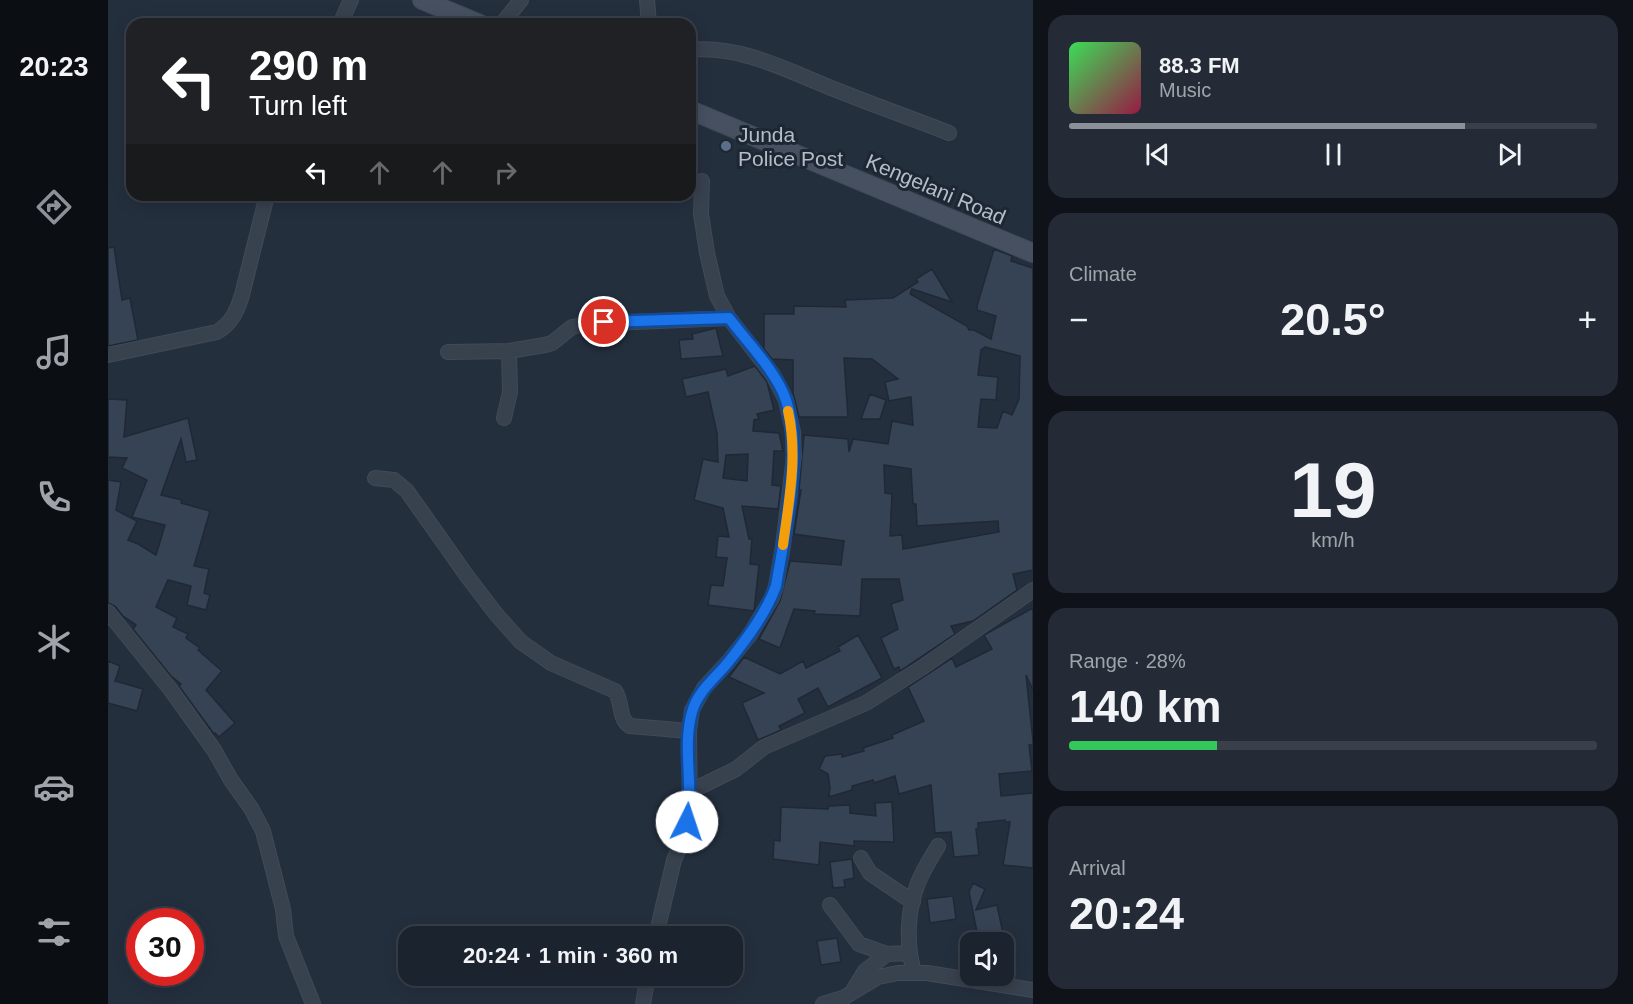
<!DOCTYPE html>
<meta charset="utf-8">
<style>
:root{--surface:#1b232e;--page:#242b36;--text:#f1f3f6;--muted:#a0a4aa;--line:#39404a;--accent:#8c9099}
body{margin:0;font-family:Arial,sans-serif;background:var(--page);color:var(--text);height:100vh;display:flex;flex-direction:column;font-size:22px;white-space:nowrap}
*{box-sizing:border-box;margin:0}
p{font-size:20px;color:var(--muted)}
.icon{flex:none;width:33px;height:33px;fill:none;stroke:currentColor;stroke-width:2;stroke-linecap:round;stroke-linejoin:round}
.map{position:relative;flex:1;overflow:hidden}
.drawer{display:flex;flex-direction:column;gap:15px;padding:15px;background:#0f1319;width:600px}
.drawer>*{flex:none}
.hud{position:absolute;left:18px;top:18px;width:570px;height:183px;border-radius:18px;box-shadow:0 3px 15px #0003,0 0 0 2px var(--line);background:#202124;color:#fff;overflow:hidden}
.controls{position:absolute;left:852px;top:932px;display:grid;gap:12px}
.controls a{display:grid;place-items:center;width:54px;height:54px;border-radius:12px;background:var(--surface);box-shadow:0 3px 15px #0003,0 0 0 2px var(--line);font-size:30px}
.speed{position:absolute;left:18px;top:908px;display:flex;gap:12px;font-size:30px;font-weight:700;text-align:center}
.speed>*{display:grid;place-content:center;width:78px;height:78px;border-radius:50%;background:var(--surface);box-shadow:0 3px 15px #0003,0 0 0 2px var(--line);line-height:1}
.speed .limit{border:9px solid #d22;background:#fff;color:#111}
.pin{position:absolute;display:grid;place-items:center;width:51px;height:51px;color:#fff;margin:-26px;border:3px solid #fff;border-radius:50%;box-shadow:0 2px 6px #0007}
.me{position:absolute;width:66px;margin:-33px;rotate:4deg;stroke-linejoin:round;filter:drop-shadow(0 0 4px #0008)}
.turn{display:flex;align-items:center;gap:21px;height:126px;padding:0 24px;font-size:27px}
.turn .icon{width:78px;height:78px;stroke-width:2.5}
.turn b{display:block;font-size:42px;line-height:51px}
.lanes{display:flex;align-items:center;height:57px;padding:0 24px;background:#0003;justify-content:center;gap:30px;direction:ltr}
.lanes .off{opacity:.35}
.big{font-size:45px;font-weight:800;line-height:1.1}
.drawer .card{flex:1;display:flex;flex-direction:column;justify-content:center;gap:9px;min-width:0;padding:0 21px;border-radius:18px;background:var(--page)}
.drawer .dial{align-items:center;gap:0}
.dial b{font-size:78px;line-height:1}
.song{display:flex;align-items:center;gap:18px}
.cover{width:72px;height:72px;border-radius:9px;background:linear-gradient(135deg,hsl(130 70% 55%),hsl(340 70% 35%))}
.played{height:6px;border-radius:3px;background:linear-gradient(90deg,var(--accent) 75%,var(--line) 75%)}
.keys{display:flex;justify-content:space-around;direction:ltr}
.heat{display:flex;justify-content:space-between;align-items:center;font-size:33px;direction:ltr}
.charge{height:9px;border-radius:4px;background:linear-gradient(90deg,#34c759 28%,var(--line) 0)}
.trip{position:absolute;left:290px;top:926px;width:345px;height:60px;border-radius:18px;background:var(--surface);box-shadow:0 3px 15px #0003,0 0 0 2px var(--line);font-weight:800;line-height:60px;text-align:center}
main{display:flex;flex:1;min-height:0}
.tabs{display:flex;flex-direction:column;width:108px;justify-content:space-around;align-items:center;background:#0b0e12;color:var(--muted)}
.tabs .icon{width:42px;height:42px}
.tabs .selected{color:var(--accent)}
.tabs b{font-size:27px;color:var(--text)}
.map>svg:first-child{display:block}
.building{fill:#364354;stroke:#1f2835;stroke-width:1.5;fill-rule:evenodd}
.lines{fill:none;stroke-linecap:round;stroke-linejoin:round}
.minor-casing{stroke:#414a57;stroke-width:16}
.secondary-casing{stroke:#414a57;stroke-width:20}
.minor{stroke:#38414e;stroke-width:14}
.secondary{stroke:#465061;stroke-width:18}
.route-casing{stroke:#114b97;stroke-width:15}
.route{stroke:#1a73e8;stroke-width:10}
.slow{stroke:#f59e0b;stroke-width:10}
.service-dot{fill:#5c6f8a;stroke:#1d2633;stroke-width:2}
.labels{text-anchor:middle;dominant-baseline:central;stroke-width:6;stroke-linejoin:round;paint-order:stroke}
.poi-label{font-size:21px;fill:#b4bcc9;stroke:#1d2633;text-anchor:start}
.street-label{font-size:21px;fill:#b4bcc9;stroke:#1d2633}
</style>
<main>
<nav class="tabs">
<b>20:23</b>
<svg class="icon selected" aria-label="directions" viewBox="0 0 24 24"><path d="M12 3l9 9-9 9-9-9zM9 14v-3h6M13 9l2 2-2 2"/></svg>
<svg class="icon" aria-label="music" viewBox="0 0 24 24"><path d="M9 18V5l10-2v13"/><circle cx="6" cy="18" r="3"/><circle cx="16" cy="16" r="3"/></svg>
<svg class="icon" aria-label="phone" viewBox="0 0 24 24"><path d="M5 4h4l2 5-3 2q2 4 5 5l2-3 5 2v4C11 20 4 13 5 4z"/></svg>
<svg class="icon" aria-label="climate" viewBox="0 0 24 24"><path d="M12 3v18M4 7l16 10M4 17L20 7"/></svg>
<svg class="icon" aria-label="car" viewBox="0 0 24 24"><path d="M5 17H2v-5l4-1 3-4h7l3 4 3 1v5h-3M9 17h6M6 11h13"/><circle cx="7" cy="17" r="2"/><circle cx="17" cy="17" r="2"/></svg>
<svg class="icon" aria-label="filters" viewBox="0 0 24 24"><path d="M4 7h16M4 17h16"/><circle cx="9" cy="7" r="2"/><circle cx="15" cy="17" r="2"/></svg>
</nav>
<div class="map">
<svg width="925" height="1004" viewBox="0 0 925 1004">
<rect width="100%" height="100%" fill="#242f3e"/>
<!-- building -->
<path class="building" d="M6,247L14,300L22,298L30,340L0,346V248Z
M886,249L904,256L903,261L925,268V570L905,574L909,590L865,621L843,626L847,634L792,671L791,667L786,669L773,638L790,629L783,604L795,600L791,579H754L752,616L706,614L707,611L686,609L672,648L651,639L672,601L682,561L733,565L736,541L686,534L693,490H691L696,435L740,439L741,452L745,439L780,444L784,421L805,425L803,397L781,401L777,382L790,379L764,359L736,358L740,417H691L685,393V360L664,359L656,349V314H686V306L738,307L737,300L785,298L810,282L808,279L824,269L844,302L804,289L802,294L859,326L861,330H866L883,339L888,316L869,310V306ZM877,347L912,356L911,399L904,415L895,411L889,428L870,427L873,399L888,400L890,377L870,375L873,350ZM776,465L803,469L805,504H808L809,526L890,521L891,532L795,549L794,535L782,536L784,494L777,493Z
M608,328L615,356L573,359L571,340L585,339L584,334Z
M647,366L659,382L666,410L649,414L651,419L646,420L645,431L671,433L675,451H666L664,485L673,486L670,509L634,506L641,539H644L642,564L651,565L646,611L600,605L603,585L615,586L619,558L608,557L610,536L621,537L615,508L586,500L595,459L610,462L609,433L600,392L578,397L574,379L618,369L620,376ZM640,454L639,481L615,478L618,455Z
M762,394L778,400L772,419H753Z
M0,399L19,400L16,437L80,418L89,460L78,462L73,439L53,495L74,500L73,503L102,511L86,566L101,569L96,593L102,595L98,610L79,605L83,586L60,580L48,607L69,618L65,627L80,634L78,638L92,648L90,650L114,671L98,690L127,723L111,737L107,733L106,734L71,686L73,684L63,676L25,629L28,625L15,616L7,606L0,603V480L13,482L8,510L29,521L20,540L30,544L48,555L57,525L24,517L39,480L14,468L19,458L0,457Z
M925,608V690L918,675L925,741V745H921L924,771L891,774L893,796L925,793V868L895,865L902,822H897V820L870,823V829H868L871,855L846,857L843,832L827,833L823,785L791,794L787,776L766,783L765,780L744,786V790L721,797L722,788L720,774L711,769L717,756L734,754V757L756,751L755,748L785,738L784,735L816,721L800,687L844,658L848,667L884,649L876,635Z
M750,635L774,678L720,707L710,688L690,699L697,713L671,726L673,730L650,740L634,703L656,693L621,677L636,657L672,674L695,661L698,668L732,651L730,647Z
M0,661L12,666L7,681L35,689L29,711L0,703Z
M784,802L786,842L746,841V846L712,842L711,865L665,859L666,840L672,841L673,807L720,809L721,806L742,805V813L768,816L767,803Z
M744,859L746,878L736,880L737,887L725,888L722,862Z
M865,883L877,889L868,910L889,905L896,938L871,942L861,892Z
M845,896L848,919L822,923L819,899Z
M729,938L733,962L713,965L709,941Z"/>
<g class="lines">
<defs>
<path id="minor" d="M539,0L541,24
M232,24L243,0
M394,24L413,0
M582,50C635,44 688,75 736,93C771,107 806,119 841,133
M340,352L401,351L437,345L444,343L464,327L480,324L621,318
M0,355L109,332C124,323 129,311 134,295L159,195
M396,418L402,392L401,351
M267,478L286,480L299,491L359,576L388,614L413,642L443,663L507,691C515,702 510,719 522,726L581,731
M0,612L63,690L106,750L123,780L143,808L155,831L175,909L178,936L205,1004
M581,792L628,769L656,747L758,703L815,667L925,590
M753,858L762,873L805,902
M722,905L751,944L779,954L801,953
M548,936L566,860L577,835L582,809L581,731L584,710L596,688L620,662L641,636L664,598L668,586L675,546L686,456L685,432L678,400L665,375L621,318L609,296L599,253L593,214L594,181
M806,972C798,945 799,910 810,883C815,870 823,858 830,846
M746,989L757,971L779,954
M535,1004L540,975
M715,1004L735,998L770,977L790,973H819L925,990"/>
<path id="secondary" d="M314,0L372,24
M582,110L925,253"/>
</defs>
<!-- minor casing -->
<use href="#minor" class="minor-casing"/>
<!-- secondary casing -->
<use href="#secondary" class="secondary-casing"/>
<!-- minor -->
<use href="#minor" class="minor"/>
<!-- secondary -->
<use href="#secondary" class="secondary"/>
</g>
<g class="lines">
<defs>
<path id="route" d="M496,322L621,318C639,342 668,371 678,400C695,452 677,532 668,586C658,613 640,637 622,660C609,677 590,690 584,712C574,747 586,786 579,822"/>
</defs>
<!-- route casing -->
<use href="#route" class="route-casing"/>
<!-- route -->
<use href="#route" class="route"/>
<!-- slow -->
<path class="slow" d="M675,545C681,500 690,456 680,411"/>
</g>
<!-- markers -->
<circle class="service-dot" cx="618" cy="146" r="6"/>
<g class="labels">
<!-- poi labels -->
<g class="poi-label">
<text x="630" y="134">Junda<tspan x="630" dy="24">Police Post</tspan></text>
</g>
<!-- street labels -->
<g class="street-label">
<text transform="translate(828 189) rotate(23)">Kengelani Road</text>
</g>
</g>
</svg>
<div class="controls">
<a><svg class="icon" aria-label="sound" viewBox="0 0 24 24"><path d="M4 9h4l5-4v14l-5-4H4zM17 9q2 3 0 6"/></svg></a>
</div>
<div class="speed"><div class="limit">30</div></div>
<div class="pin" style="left:496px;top:322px;background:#d93025"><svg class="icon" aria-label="arrive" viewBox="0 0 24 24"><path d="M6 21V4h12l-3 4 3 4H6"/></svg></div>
<svg class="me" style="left:579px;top:822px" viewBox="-20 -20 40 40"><circle r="19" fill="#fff"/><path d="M0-13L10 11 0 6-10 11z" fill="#1a73e8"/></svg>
<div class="trip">20:24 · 1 min · 360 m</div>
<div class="hud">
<div class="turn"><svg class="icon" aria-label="left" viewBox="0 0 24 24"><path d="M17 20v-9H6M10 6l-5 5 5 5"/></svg><div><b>290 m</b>Turn left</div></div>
<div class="lanes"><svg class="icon" aria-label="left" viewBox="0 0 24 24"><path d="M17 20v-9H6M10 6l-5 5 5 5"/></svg><svg class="icon off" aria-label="ahead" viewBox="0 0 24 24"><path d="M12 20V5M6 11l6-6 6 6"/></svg><svg class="icon off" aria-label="ahead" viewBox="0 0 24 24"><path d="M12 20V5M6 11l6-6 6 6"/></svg><svg class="icon off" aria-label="right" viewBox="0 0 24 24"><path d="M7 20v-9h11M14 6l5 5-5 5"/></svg></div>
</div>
</div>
<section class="drawer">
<div class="card">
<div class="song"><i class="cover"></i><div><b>88.3 FM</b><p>Music</p></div></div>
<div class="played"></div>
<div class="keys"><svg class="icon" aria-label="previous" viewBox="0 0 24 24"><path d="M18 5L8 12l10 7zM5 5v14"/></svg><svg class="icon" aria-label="pause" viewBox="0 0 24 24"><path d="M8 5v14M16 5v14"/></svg><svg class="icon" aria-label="next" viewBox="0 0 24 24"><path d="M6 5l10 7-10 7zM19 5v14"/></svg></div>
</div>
<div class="card"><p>Climate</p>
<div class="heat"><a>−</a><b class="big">20.5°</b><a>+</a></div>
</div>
<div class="card dial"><b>19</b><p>km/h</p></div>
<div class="card"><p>Range · 28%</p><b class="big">140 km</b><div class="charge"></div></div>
<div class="card"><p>Arrival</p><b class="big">20:24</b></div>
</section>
</main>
